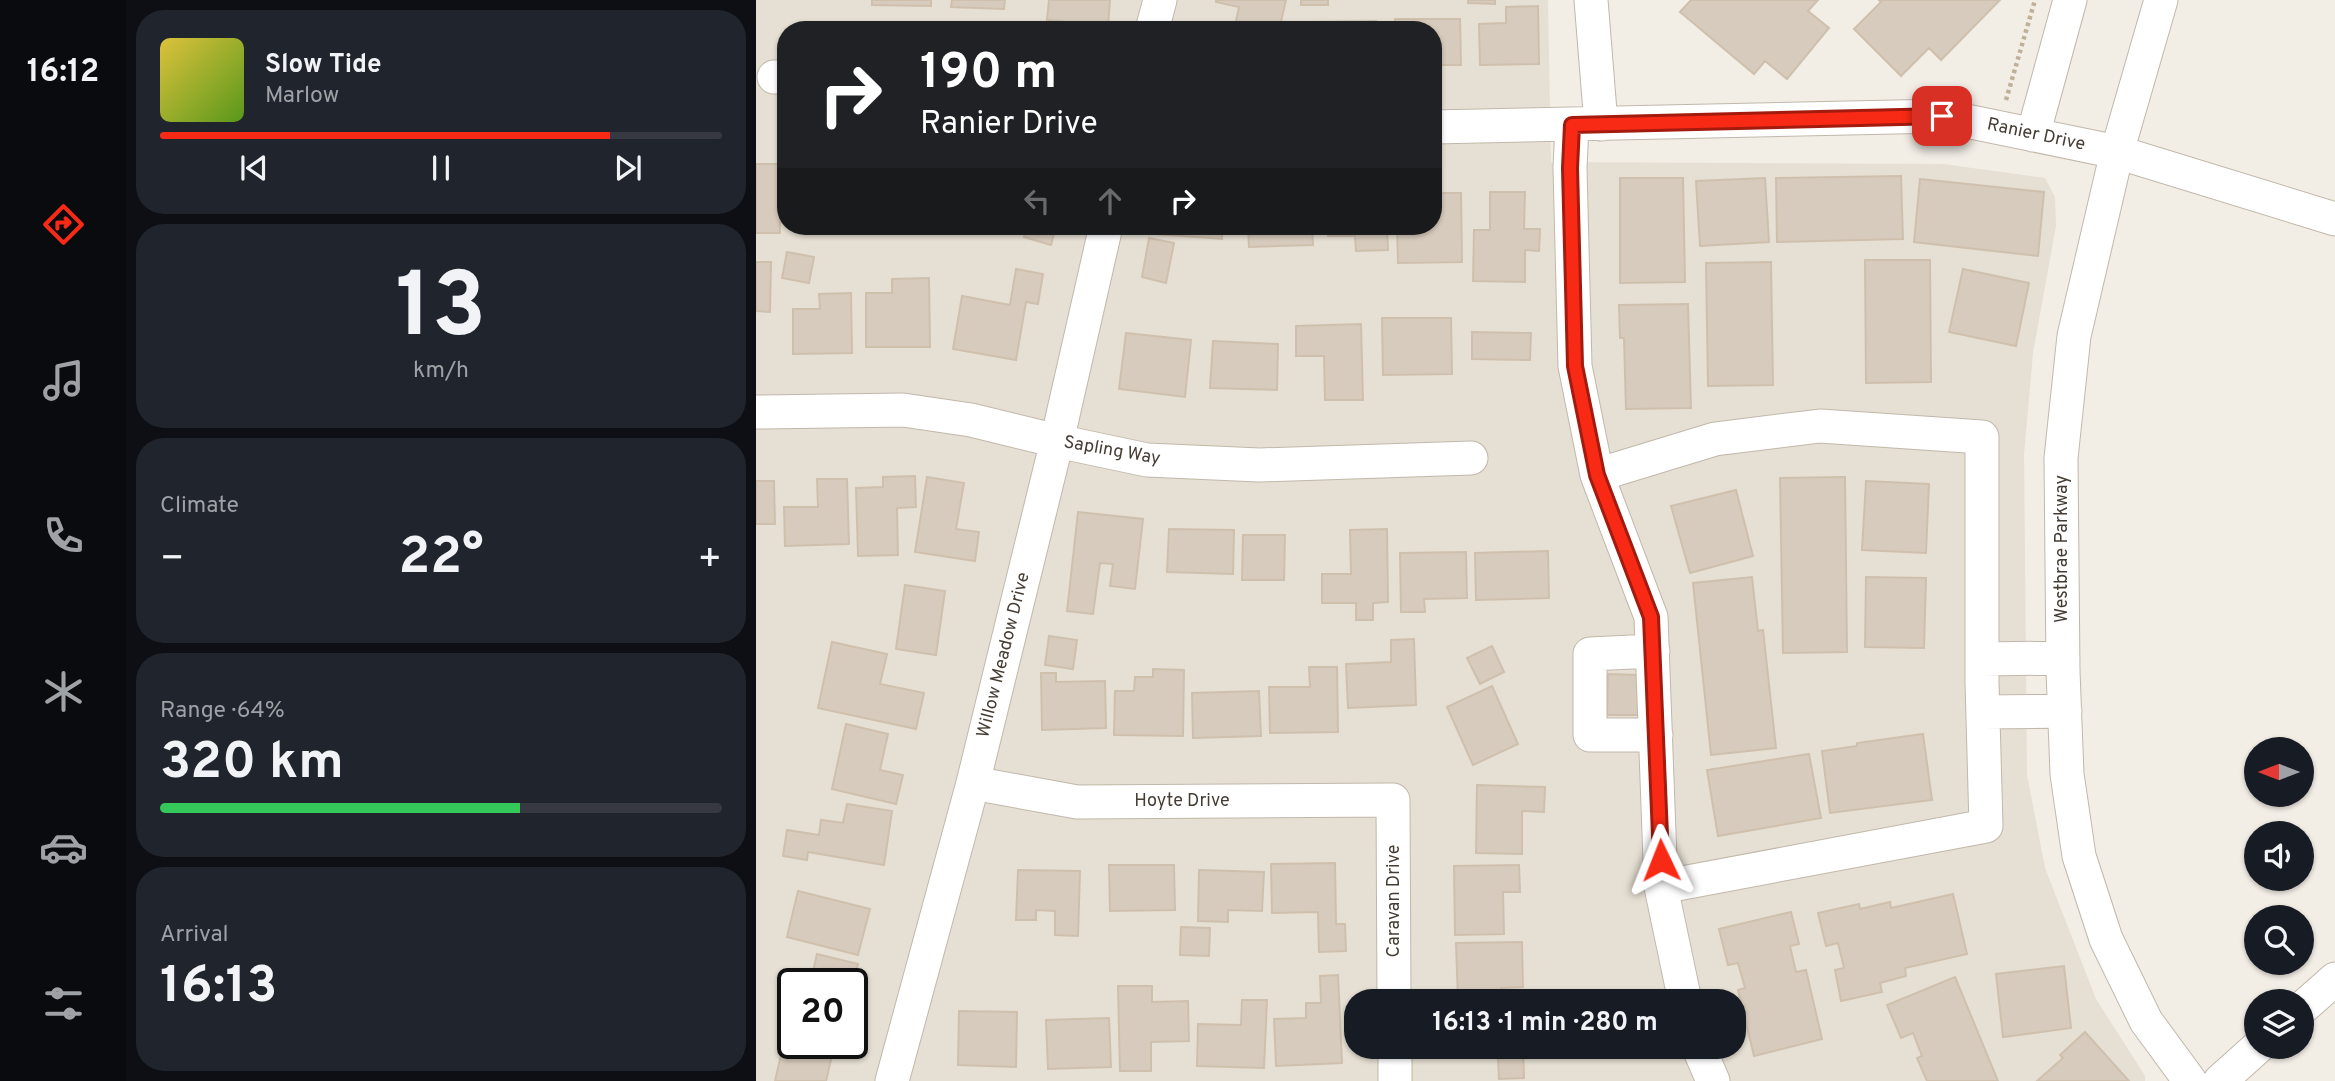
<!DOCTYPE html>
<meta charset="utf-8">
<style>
:root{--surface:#171b24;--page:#20242c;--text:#f1f3f6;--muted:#9ea1a6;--line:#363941;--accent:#f92a15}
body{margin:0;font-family:Overpass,sans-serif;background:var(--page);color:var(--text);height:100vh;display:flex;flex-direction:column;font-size:26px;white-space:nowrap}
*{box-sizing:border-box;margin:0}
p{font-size:23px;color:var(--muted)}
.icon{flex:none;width:38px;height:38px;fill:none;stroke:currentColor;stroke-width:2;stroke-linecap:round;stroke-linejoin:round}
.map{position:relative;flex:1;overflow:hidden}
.details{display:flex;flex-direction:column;gap:10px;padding:10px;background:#0d0f14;width:630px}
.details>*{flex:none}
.top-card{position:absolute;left:21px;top:21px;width:665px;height:214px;border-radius:28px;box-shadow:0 2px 5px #0004;background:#202124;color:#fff;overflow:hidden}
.needle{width:46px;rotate:270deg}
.tools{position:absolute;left:1488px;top:737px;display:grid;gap:14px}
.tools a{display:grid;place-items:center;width:70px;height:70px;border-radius:50%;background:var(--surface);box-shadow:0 2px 5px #0004;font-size:35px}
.speed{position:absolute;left:21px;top:968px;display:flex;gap:14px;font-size:35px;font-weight:700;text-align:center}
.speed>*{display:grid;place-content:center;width:91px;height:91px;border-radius:50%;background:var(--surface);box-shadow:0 2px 5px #0004;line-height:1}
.speed .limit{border:4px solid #111;border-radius:10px;background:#fff;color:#111}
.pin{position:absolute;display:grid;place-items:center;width:60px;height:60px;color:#fff;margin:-30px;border-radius:14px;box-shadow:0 4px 10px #0006}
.me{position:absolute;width:77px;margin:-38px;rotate:358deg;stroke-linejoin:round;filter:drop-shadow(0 0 5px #0008)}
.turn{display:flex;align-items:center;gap:24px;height:147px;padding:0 28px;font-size:32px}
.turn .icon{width:91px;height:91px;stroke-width:2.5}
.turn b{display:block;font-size:49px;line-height:60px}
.lanes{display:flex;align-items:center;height:66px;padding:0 28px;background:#0003;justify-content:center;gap:35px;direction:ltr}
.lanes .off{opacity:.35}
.big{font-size:52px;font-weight:700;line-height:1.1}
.details .widget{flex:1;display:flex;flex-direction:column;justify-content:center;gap:10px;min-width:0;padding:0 24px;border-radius:28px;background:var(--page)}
.details .dial{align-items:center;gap:0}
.dial b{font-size:91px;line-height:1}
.song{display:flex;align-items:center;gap:21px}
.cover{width:84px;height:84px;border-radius:10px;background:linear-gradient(135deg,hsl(50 70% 55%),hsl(90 70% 35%))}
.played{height:7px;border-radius:4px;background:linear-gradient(90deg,var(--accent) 80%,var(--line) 80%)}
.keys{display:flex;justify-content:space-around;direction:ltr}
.heat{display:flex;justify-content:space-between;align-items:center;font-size:38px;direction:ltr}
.charge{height:10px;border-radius:5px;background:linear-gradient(90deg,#34c759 64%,var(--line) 0)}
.trip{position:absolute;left:588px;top:989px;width:402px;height:70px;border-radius:28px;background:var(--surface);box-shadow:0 2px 5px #0004;font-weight:700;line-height:70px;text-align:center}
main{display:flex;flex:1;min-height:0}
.menu{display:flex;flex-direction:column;width:126px;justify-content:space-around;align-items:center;background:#090b0e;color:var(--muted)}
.menu .icon{width:49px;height:49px}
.menu .selected{color:var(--accent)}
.menu b{font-size:32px;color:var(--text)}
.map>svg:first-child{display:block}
.residential{fill:#e6dfd3;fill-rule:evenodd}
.building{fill:#d7cbbd;stroke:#cfc0ad;stroke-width:2}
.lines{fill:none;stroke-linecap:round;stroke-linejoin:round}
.minor-casing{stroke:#c1b8aa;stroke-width:35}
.path{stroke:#bfb099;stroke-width:4.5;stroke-dasharray:3.5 3.5;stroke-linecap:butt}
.minor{stroke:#fff;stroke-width:33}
.route-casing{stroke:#a21b0e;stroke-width:18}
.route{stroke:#f92a15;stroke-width:12}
.labels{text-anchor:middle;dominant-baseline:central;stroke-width:6;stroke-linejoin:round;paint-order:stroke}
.street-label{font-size:18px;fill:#453d34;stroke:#fff}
</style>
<main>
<nav class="menu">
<b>16:12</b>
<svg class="icon selected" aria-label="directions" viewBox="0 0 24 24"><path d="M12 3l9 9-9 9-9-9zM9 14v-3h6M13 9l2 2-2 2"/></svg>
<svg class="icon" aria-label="music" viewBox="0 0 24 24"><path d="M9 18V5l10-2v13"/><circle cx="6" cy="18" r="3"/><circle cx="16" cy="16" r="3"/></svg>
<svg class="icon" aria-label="phone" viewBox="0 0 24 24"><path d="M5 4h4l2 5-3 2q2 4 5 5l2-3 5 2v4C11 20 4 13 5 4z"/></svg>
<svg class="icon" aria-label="climate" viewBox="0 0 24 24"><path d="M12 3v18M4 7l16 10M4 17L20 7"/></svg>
<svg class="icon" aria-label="car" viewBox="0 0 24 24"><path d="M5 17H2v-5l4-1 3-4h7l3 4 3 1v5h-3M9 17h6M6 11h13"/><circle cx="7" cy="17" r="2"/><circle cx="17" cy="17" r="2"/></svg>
<svg class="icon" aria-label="filters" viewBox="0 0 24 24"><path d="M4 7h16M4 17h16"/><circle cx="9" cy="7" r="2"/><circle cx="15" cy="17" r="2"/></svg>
</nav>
<section class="details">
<div class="widget">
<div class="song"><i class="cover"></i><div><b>Slow Tide</b><p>Marlow</p></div></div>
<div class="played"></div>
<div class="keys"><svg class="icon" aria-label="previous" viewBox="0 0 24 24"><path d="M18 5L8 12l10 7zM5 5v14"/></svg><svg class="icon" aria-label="pause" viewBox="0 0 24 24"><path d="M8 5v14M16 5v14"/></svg><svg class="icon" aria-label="next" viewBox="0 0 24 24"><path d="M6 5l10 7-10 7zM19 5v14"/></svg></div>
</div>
<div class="widget dial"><b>13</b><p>km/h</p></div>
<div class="widget"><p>Climate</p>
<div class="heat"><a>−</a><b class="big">22°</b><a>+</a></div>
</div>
<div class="widget"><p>Range · 64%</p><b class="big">320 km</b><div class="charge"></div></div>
<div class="widget"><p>Arrival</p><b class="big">16:13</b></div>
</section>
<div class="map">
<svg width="1579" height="1081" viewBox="0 0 1579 1081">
<rect width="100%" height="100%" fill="#f2ede5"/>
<!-- residential -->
<path class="residential" d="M0,0H792L795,162L1187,164L1289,178L1299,197L1300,226L1277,353L1268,454L1271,775L1289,868L1340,999L1389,1076V1081H0ZM30,30H677V226H30ZM37,984H96V1043H37ZM600,1001H978V1046H600Z"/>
<!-- building -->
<path class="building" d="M116,0H175V6L116,5Z
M196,0H249L248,9L195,7Z
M293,0H354L352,26L291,20Z
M460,0H530L523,30H478L483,7L460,2Z
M545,0H572V5H545Z
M712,0H739V4L712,3Z
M935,0H1062L1052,11L1073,28L1031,79L1009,61L998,74L924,12Z
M1123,0H1244L1185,60L1173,48L1145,76L1098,29L1125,2Z
M782,6L783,64L724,65L723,24L750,23V7Z
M639,19H704L705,65H677V30H639Z
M620,21V30H555V22Z
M0,164H23L24,233H0Z
M1145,176L1147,239L1021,242L1020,178Z
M864,178H927L929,282L864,283Z
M1009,178L1013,242L944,246L940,181Z
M1164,179L1288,192L1282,256L1158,242Z
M734,192H769L768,229H784L783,251L769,250V282L717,281L718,230H734Z
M677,193H705L706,262L642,263L641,226H677Z
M47,226H75V232H47Z
M271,226H300L295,245L268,237Z
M400,226H466V239L400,234Z
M492,226H556L557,245L493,247Z
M572,226H631L632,250L600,251L599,236H572Z
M393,238L418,243L410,283L386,277Z
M31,252L58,257L53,283L26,278Z
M1109,260H1174L1175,382L1110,383Z
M0,262H15L14,312L0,311Z
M1015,262L1017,385L952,386L950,263Z
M260,269L287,274L282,304L270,302L260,360L197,349L206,296L254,305Z
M1207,269L1273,283L1260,346L1193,332Z
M173,278L174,347H110V293H136V279Z
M95,293L96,353L37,354V309H64L63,294Z
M932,304L935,408L870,409L868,338H864L863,305Z
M626,318H695L696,374L627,375Z
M605,324L607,400H569L568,356H540V326Z
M716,332L775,333L774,360L716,359Z
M370,333L435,340L429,397L363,389Z
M457,341L522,344L521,390L454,388Z
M159,476L160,507L141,508L142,555L102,556L100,488L127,487V477Z
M171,477L208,483L200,529L223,532L219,561L159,552Z
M1089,477L1091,652L1027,653L1024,478Z
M61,479H91L93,544L29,546L28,507H62Z
M0,481H18L19,524H0Z
M1110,481L1173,484L1170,553L1106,550Z
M980,490L997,556L934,573L915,506Z
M322,512L387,519L379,589L354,586L357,564L344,563L337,614L311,611Z
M413,529L478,530L477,574L411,572Z
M631,529L632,602L617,603V620H600V603H566V574H595L594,530Z
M487,535H529L528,580H486Z
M792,551L793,598L720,600L719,553Z
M710,552L711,598L668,599L669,612H645L644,553Z
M996,577L1002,631L1007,630L1020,748L955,755L937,583Z
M1110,577L1170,578L1168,648L1109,647Z
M149,585L189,591L180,655L140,649Z
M293,636L321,640L317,669L289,665Z
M658,639L660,705L592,708L590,664L635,662V640Z
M76,642L131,654L124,684L168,693L160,729L62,708Z
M736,646L748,672L724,684L711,658Z
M553,667H581L582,732L514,733L513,687H554Z
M397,669L428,670L427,736L358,735L359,691H378L379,677H397Z
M285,673H300V682L349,681L350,728L286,730Z
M852,674L882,675V715H851Z
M736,686L762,744L717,765L691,707Z
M503,691L505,736L437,738L436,693Z
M90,724L132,734L124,770L147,775L140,804L76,789Z
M1167,734L1176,800L1074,813L1066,751L1101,746V743Z
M1053,754L1065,818L962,836L951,770Z
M721,785L789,787L788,812L766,811V854L720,853Z
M91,804L136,811L128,865L52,852L51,860L27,856L31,830L63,835L65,820L87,823Z
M579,863L580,924H589L590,951L563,952L562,912L516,913L515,864Z
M353,865H418L419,910L354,911Z
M763,865L764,892H747L748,934L699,935L698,866Z
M262,870L324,871L322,936L299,935V911L280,910V920H260Z
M443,870L508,872L506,911L472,910V922L442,921Z
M42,891L114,909L102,955L31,937Z
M1197,894L1211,954L1149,968L1150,976L1124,983L1126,992L1085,1001L1079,970L1088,968L1082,943L1070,946L1062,913L1103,904L1104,909L1134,902L1135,908Z
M1035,912L1043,944L1034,946L1040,972L1050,970L1066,1039L998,1056L982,990L989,988L982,963L972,965L963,929Z
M425,927L454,928L453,956L424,955Z
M766,942L767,987L745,988V1001H702L700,943Z
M61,954L102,964L96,985L54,984Z
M1308,966L1315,1028L1247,1037L1240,974Z
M582,975L586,1063L520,1066L518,1019L550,1018V1003H565L564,976Z
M1199,977L1242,1081H1171L1161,1058L1166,1056L1157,1033L1145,1038L1131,1005Z
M362,986H396V1002L432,1001L433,1041L395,1042V1071H364Z
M486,1000H511L508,1068L441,1066L442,1024L485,1025Z
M203,1011L261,1012L260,1067L202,1065Z
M353,1018L355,1067L292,1069L290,1020Z
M31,1029L37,1030V1043H79L70,1081H19Z
M1329,1032L1373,1081H1281L1307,1058L1304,1055Z
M704,1046H767L768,1078L743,1079L742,1057L704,1058Z"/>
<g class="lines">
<defs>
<path id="minor" d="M835,0L845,124
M1405,0L1361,152L1318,336L1305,458L1307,671L1311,774L1323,856L1350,939L1390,1021L1434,1081
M396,30L404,0
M18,77H30
M816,125L814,168L819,366L841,475L895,617L905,887L929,1001
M677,127L1186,116L1361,152L1579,219
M1277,135L1314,0
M0,412L147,410L215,420L301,441L391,460L503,465L715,458
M841,475L959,439L1064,426L1226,437V682L1230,826L905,887
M897,651L834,654V735H900
M1226,659L1307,658
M1227,712L1309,711
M217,783L321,802L637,800L638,1001
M1545,1009L1579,979
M639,1046V1081
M942,1046L957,1081
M136,1081L217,783L301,441L350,226
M1464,1081L1503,1046"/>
</defs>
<!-- minor casing -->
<use href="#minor" class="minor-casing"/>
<!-- path -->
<path class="path" d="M1250,100L1279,0"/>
<!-- minor -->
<use href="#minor" class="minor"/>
</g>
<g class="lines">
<defs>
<path id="route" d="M905,860L895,617L841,475L819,366L814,168L816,125L1186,116"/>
</defs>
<!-- route casing -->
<use href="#route" class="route-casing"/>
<!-- route -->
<use href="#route" class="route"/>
</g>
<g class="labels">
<!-- street labels -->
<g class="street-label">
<text transform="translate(1280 135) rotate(12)">Ranier Drive</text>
<text transform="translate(356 451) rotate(10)">Sapling Way</text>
<text transform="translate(1306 549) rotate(-90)">Westbrae Parkway</text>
<text transform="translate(248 655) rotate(-76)">Willow Meadow Drive</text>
<text x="426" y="801">Hoyte Drive</text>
<text transform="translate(638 901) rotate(-90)">Caravan Drive</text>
</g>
</g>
</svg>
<div class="tools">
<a><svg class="needle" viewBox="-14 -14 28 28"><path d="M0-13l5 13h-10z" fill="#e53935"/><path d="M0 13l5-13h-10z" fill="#9ea1a6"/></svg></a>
<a><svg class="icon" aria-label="sound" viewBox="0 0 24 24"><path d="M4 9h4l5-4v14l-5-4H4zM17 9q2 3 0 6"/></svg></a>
<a><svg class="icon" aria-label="search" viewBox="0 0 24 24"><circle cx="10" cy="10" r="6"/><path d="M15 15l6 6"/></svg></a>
<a><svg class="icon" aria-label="layers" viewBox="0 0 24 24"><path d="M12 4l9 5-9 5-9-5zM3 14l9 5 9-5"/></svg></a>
</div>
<div class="speed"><div class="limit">20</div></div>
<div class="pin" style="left:1186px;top:116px;background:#d93025"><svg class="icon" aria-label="arrive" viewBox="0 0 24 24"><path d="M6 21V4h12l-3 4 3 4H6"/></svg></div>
<svg class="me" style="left:905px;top:860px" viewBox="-20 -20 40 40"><path d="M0-17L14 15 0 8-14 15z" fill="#f92a15" stroke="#fff" stroke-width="4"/></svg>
<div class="trip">16:13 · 1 min · 280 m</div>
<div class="top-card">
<div class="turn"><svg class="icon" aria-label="right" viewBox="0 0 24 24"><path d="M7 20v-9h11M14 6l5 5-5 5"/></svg><div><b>190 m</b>Ranier Drive</div></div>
<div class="lanes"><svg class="icon off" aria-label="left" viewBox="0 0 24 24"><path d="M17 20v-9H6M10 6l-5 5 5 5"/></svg><svg class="icon off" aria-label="ahead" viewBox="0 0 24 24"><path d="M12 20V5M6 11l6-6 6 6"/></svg><svg class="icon" aria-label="right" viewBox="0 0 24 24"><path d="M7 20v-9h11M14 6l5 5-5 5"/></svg></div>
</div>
</div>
</main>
